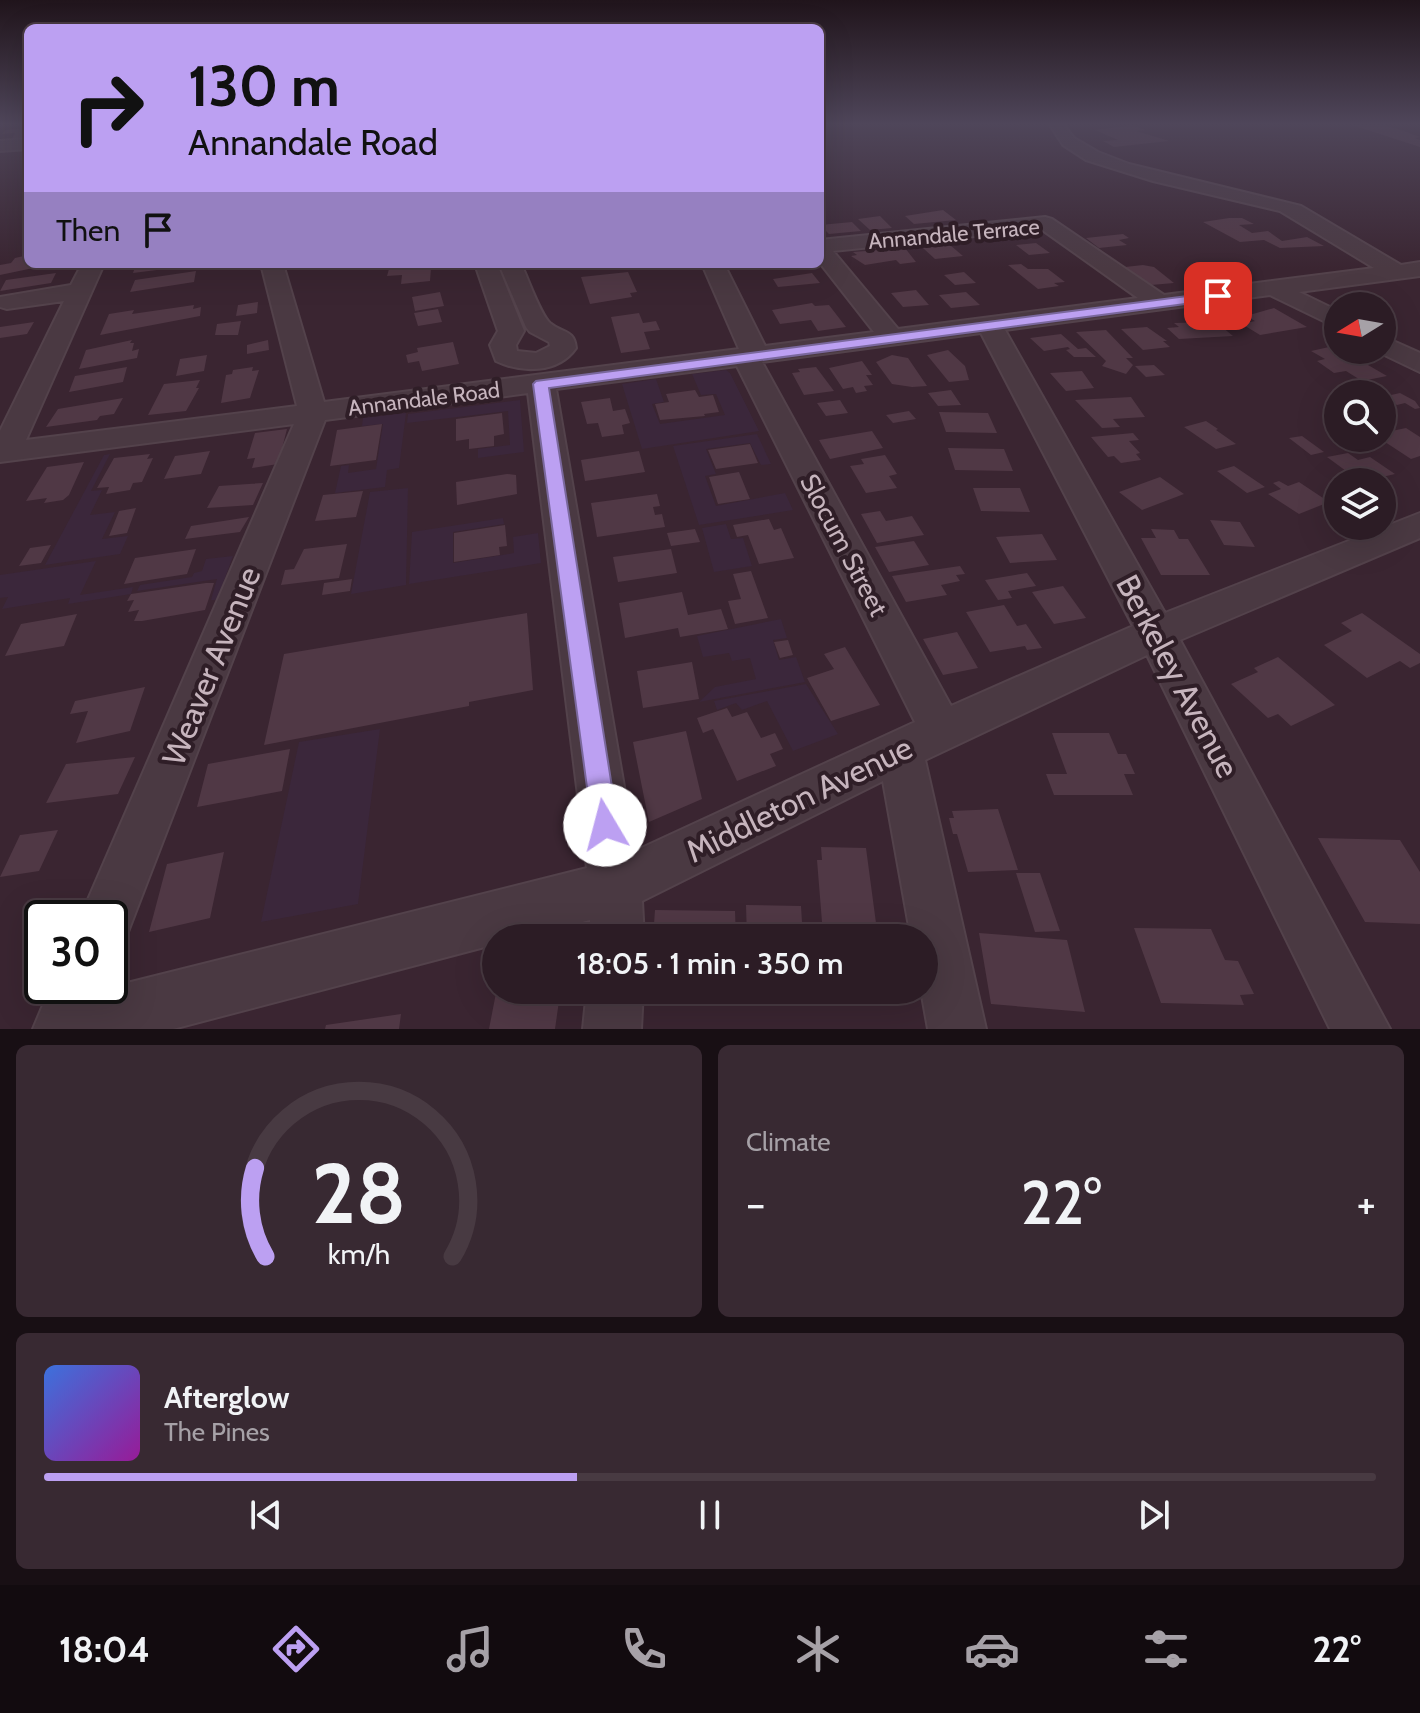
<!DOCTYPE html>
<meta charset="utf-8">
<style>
:root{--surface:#2c1c25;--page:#382932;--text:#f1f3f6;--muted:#a6a1a7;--line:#483a42;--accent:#bca0f2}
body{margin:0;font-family:Cabin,sans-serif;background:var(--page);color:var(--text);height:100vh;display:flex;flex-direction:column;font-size:30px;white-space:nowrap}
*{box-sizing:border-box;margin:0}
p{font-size:26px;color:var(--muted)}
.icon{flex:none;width:44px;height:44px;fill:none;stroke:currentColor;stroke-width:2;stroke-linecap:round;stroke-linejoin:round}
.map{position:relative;height:1029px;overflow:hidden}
.sheet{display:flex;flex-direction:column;gap:16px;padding:16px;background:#180f14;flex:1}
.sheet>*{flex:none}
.guide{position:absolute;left:24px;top:24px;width:800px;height:244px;border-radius:12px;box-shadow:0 8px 32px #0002,0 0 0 2px var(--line);background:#bca0f2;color:#111;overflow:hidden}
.needle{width:52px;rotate:259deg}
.controls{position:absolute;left:1324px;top:292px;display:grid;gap:16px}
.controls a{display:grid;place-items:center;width:72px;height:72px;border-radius:50%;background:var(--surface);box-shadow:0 8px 32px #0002,0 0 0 2px var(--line);font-size:40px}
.speed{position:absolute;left:24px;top:900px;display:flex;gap:16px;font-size:40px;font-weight:700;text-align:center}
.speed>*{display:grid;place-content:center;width:104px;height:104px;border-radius:50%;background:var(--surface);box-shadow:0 8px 32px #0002,0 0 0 2px var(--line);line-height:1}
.speed .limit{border:4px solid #111;border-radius:12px;background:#fff;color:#111}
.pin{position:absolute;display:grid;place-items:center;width:68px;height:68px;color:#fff;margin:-34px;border-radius:16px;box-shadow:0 4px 12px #0006}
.me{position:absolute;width:88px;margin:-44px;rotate:352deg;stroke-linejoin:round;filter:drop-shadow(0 0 6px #0008)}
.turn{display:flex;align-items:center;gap:28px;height:168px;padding:0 32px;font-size:36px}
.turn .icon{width:104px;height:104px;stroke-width:2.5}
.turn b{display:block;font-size:56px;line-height:68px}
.then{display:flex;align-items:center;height:76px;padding:0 32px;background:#0003;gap:16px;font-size:30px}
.big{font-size:60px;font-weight:600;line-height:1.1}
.sheet .widget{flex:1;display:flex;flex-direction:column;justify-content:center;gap:12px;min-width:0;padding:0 28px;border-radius:12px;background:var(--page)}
.sheet .dial{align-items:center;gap:0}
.dial svg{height:208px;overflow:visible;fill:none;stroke:var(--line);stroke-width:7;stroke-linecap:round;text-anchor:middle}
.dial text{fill:var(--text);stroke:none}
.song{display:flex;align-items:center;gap:24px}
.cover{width:96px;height:96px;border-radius:12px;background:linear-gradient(135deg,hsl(220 70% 55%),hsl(300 70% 35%))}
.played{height:8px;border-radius:4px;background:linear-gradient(90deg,var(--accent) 40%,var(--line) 40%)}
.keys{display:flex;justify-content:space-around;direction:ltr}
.heat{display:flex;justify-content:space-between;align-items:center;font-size:44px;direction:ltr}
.sheet .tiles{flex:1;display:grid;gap:16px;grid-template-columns:1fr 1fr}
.widget:last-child{grid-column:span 2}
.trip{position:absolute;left:482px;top:924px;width:456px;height:80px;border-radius:40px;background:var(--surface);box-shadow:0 8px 32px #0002,0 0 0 2px var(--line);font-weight:600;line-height:80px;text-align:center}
.tab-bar{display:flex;height:128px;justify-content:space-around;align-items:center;background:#120b0f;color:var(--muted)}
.tab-bar .icon{width:56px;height:56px}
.tab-bar .on{color:var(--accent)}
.tab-bar b{font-size:36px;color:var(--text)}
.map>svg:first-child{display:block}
.green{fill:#3b273b}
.building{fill:#503845}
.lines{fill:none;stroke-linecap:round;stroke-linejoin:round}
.minor-casing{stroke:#53424b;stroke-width:4}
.minor{fill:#4a3942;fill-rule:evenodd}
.route{fill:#bca0f2;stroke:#7a689d;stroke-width:2}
.labels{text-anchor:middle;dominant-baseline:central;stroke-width:8;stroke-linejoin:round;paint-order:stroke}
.far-street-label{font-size:22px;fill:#c6b4bd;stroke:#2f1e27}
.street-label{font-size:26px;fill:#c6b4bd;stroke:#2f1e27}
.near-street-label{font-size:32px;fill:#c6b4bd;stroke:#2f1e27}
</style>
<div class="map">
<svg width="1420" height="1029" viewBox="0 0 1420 1029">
<rect width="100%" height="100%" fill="#3a2531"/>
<!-- green -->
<path class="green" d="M726,370L730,373L759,431L642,449L622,384L656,379L664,402L652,404L660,424L725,415L716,394L701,395L692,374Z
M520,400L524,452L478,458V449L510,445L508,411L407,423L408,414Z
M406,413L399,468L387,470L385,487L335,493L341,466L349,465L348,473L376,469L383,424L362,426L363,418Z
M757,434L771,464L761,465L750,443L706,449L716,474L705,476L716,506L785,493L793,510L699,525L673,446Z
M110,454L91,491L102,490L90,515L115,512L102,539L128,536L120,554L45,565L104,455Z
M408,488L406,585L351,594L370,492Z
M503,518L504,524L453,532V563L514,553L513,537L538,533L541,563L409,584L412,532Z
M726,524L731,539L743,538L752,566L714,572L702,528Z
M233,556L217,600H211L217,579L137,591L140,585L192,577L194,573L202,571L206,559Z
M96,561L80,595L133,587L131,594L68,604L70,598L2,609L8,597L0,598V575Z
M781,619L787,638L773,640L779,660L796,657L805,682L699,702L715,687L756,679L750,658L732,661L729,653L703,657L697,636Z
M806,684L838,734L793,751L767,701L742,710L736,703L717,710L714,701Z
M380,729L358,904L261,922L299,742Z"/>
<!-- building -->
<path class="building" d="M1133,125L1145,130L1136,131L1169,141L1114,147L1103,141L1118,140L1095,130Z
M1352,125H1384L1404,131L1420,137L1415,138L1420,140V147Z
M28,128V138L11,140L15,133L2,134L6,130Z
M943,210L956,220L914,224L905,216Z
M880,216L892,228L870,230L858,219Z
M1229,218H1242L1254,224L1239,225L1252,233L1268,231L1282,241L1307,237L1324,246L1280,248L1264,240L1240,242L1203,222Z
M852,222L861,231L829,234L820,225Z
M1123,234L1129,238L1119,240L1127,245L1099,248L1086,238Z
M1036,243L1050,253L1029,255L1016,245Z
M950,245L963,256L935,259L923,248Z
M905,248L916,262L900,264L896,260L865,265L851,256L857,255L853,252Z
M28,255V264L43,266L0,275V265L11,263L15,258Z
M136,264H181V267L133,273Z
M403,264H439V267L431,268L430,281L401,284L402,275L387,276L389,269L403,267Z
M1021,264L1028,269H1048L1065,282L1054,283L1059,286L1038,289L1008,265Z
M1143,265L1154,267L1174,283L1151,285L1125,267Z
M196,271L194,282L130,292L135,280Z
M628,272L637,292L630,293L632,297L590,304L581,277Z
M964,272L976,283L955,285L944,275Z
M56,273L51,283L0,291L6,280Z
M812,273L820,283L778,287L773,279Z
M916,290L929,305L903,307L891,293Z
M440,292L444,306L415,311L412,297Z
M966,292L980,305L951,308L939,295Z
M258,302L257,313L236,316L238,305Z
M812,303L815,306L829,305L846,327L818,331L811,320L780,324L772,310Z
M194,305L193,309L201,307L200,316L100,335L109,314L134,310L132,314Z
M1274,308L1307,327L1260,335L1242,324L1255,321L1246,316Z
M438,309L442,322L418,326L414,313Z
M639,313L643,323L656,321L660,330L644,332L650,349L621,353L611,317Z
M241,321L238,335H215L217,324Z
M34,322L27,334L0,338V327Z
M1216,322L1233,336L1179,339L1167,328L1179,327L1174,323Z
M1147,327L1167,341H1163L1170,347L1143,350L1121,329Z
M1106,330L1133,358H1126L1133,365L1126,374L1102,366L1106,361L1076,332Z
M1061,334L1078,349L1086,348L1096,357H1074L1066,350L1070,349L1068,347L1044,351L1030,338Z
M132,340L130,343H134L132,351L139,349L137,358L79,369L86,350Z
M268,340L269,350L247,354V345Z
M453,342L459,364L422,371L419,361L408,363L406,355L418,352L417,348Z
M1329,347L1349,354L1387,376L1362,381L1346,371L1334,373L1317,361L1325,359L1311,351Z
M948,350L965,366L969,380L949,382L927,355Z
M207,355L204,371L176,376L180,359Z
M892,355L908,358L927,386L912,387L892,384L876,362Z
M862,361L872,375H866L873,385L864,386L867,391L856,393L853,387L843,389L829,368Z
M1154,365L1165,375L1146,377L1135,366Z
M127,367L123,382L69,392L75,376Z
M253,367L252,371L259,370L250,398L221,403L226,375L232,374L233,370Z
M816,367L834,391L804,395L792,373L800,372L798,369Z
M1082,371L1094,388L1066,391L1050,373Z
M200,380L196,388H199L186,411L148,415L164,384Z
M695,390L699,397L713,395L719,412L704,414L705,416L660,420L655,404L669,402L666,394Z
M951,390L961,405L938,406L928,393Z
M1400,393L1415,401L1420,408L1415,409L1405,403L1397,405L1382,397Z
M1131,397L1145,417L1113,419L1120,427L1102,428L1075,400Z
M123,398L114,414L100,416L97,420L46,427L58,409Z
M610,398L613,411L625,409L630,423L622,425L624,434L602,437L598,423L587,424L581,402Z
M840,400L848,413L826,416L817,403Z
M909,411L916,419L893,423L886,415Z
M939,412L988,413L997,433L946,432Z
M502,413L504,434L494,436V446L469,449V439L456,441V419Z
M1206,421L1218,429L1216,430L1236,444L1216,449L1184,427Z
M382,424L376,460L330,466L337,430Z
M1406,428L1420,437V456L1411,459L1382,440V433Z
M287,429L278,464L252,468L255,458L247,459L255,433Z
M872,431L883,448L830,459L819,440Z
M1133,433L1139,440L1129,441L1140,453L1136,454L1141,460L1121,463L1114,456L1108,457L1091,437Z
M1302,436L1324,452L1311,455L1289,438Z
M750,444L758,463L716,469L708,450Z
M948,448L1004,449L1013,471L955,470Z
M210,451L201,474L164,479L175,456Z
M639,451L645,472L585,481L581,460Z
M1348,453L1358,460L1370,457L1395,474L1361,482L1327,457Z
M150,454L147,459L153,458L142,482L133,483L130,490L106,494L109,487L97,488L114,458Z
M885,455L897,474L889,476L897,488L866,493L850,466L864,464L861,459Z
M84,462L69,495L63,500L44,503L47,498L26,501L47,467Z
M1234,466L1265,487L1247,493L1217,471Z
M739,472L750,499L718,504L709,477Z
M507,474L516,475L517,494L457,505L456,482Z
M1160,477L1184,494L1142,510L1119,492Z
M1279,481L1288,486L1299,482L1329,502L1299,514L1268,494L1281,489L1273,483Z
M263,483L253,505L207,508L219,486Z
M973,488H1020L1030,512L981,511Z
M363,491L356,517L315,521L323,495Z
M657,494L660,506L653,507L655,515L662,514L665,527L597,537L591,503Z
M136,508L127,533L109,536L119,511Z
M880,511L886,521L912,516L924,535L877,543L861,514Z
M249,517L240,532L185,539L191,526Z
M769,519L774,530L781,528L794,558L759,564L748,535L737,537L733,525Z
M1210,520L1240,522L1255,547L1224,545Z
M505,525L507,546L499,547L500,555L454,562V533Z
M695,529L700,542L671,546L667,533Z
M1151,529L1174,530L1179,539H1188L1210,575H1161L1141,538H1156Z
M1042,534L1057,560L1010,563L996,537Z
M914,541L929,565L889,572L875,547Z
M347,544L339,578L281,585L285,570L294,569L304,549Z
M51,545L41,563L19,566L30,548Z
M196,549L187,574L124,584L135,558Z
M671,549L677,573L618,582L613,557Z
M960,566L965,574L956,575L960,581L941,585L947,595L906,602L892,576Z
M751,571L768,618L735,624L728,601L741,599L733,574Z
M1027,573L1036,586L1008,591L1012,598L998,600L985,580Z
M352,579L350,591L322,595L324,583Z
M206,583H214L205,610L142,621H134L139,610L128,612L134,600L127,601L131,594Z
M1063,586L1086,618L1054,624L1032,592Z
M682,592L688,615L721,609L728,629L680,637L678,628L625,638L619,603Z
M1004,605L1017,626L1026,624L1042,648L1027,650L1025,646L990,652L966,612Z
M527,613L533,690L469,702V706L264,745L284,654Z
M1362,613L1420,654V663L1410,668L1400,661L1367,678L1324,645L1352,631L1341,623Z
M77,614L64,646L5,656L21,624Z
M957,632L978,668L943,675L923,639Z
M788,640L793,655L780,658L774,642Z
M845,647L880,705L831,721L807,678L834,669L824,654Z
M1278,657L1335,705L1291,726L1278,714L1268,718L1231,684L1258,672L1254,668Z
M692,662L699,699L643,708L637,671Z
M145,687L130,731L76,743L88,711L70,714L75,701Z
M727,708L732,717L747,712L761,738L775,733L783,749L770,754L776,766L737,781L713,729L703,733L697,718Z
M686,731L702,799L649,822L633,742Z
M1052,733H1109L1118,754H1126L1135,774H1124L1133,795H1054L1046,774H1067Z
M290,749L282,791L197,807L208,764Z
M135,757L118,794L46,803L66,764Z
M998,809L1018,870L968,872L957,834H953L949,818H954L952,811Z
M58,830L39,871L0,877L20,835Z
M1318,838L1400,840L1420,872V924L1365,922Z
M821,847L866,848L876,923L822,922L817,860H822Z
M224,852L210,918L149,932L167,864Z
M1016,873H1040L1060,931L1035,932Z
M746,905L801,906L803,938H747Z
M655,910L735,911L736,938H653Z
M1134,928L1211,929L1225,960L1238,961L1254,994L1240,995L1244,1005L1161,1003Z
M979,933L1067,940L1085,1012L991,1004Z
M503,990L560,994L555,1029H489L496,993Z
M401,1014L399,1029H325L326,1025Z"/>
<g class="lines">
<defs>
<path id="minor" d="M1050,125H1064L1074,138L1098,152L1129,164L1301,206L1401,265L1420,262V276L1299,292L1338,311V328L1270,295L1005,330L1165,613L1420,513V538L1180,640L1390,1029H1330L1147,655L925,760L986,1029H928L921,990H924V938H911L883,781L642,901L644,938H590V920L519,938H496V944L173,1029H33L51,986H108L107,988L587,868L528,393L325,420L126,937L110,943V918H80L294,424L0,462V431L64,301L7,309L0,307V297L71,285L82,264H104L26,440L297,406L261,264H283L324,402L739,349L702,264H724L765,346L874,332L820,263V240L1045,217L1052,219L1164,295L1374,268L1280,211L1153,181L1086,160L1063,145ZM1041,229L1138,298L898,329L833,251ZM981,333L1133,626L951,706L762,362ZM737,366L915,722L635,851L556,389Z
M28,139V149L0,151V141Z
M475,264H497L524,331L516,345L517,351L536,353L550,346L549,342L530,332L526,327L499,264H521C528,278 540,314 550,323C563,334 574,329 576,348C558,374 521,373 496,361L490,345L498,331Z
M1382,336L1420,353V372L1374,350H1382Z
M587,990H643L641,1029H583Z"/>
</defs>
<!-- minor casing -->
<use href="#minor" class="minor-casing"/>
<!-- minor -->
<use href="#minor" class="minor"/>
</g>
<!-- sky -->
<linearGradient id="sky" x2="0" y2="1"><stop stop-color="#20141b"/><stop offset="0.46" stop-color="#4f465a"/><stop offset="1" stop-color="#4f465a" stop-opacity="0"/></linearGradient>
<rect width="1420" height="269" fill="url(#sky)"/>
<!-- route -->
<path class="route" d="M1218,292L1225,296L1223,299L549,388L618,825L615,834L605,838L596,834L592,825L533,384L536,381Z"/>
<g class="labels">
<!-- far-street labels -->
<g class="far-street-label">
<text transform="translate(954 234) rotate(-5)">Annandale Terrace</text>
<text transform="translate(424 399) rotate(-7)">Annandale Road</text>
</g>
<!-- street labels -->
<g class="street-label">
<text transform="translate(844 545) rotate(62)">Slocum Street</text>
</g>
<!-- near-street labels -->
<g class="near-street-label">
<text transform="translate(211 666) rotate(-68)">Weaver Avenue</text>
<text transform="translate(1178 676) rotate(62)">Berkeley Avenue</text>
<text transform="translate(799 799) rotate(-26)">Middleton Avenue</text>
</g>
</g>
</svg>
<div class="controls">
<a><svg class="needle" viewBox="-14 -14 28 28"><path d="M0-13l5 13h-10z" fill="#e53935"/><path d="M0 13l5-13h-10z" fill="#a6a1a7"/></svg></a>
<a><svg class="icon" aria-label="search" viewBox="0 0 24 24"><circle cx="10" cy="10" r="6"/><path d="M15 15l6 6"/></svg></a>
<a><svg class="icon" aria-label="layers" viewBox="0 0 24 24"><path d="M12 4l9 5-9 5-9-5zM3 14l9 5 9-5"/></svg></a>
</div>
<div class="speed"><div class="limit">30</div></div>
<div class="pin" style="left:1218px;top:296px;background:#d93025"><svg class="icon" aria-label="arrive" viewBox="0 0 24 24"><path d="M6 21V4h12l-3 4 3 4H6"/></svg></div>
<svg class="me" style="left:605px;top:825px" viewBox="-20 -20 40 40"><circle r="19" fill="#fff"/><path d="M0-13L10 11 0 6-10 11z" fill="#bca0f2"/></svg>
<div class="trip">18:05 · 1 min · 350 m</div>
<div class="guide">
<div class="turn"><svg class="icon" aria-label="right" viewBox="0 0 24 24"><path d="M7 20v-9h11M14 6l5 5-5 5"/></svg><div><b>130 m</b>Annandale Road</div></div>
<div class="then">Then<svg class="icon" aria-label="arrive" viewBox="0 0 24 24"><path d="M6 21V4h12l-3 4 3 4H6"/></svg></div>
</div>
</div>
<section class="sheet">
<div class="tiles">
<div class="widget dial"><svg viewBox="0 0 100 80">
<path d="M14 69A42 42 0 1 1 86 69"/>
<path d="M14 69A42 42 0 0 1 10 35" stroke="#bca0f2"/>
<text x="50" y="56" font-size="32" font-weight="700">28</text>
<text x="50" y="72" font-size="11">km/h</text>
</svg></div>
<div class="widget"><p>Climate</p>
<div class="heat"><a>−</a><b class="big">22°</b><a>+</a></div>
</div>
<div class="widget">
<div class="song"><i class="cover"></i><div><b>Afterglow</b><p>The Pines</p></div></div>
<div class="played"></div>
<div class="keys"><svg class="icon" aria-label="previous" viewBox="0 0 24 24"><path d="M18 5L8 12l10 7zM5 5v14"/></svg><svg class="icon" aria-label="pause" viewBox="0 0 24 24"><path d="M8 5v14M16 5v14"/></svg><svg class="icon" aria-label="next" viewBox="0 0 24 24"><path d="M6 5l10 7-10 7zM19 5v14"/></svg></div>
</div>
</div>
</section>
<nav class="tab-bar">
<b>18:04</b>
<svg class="icon on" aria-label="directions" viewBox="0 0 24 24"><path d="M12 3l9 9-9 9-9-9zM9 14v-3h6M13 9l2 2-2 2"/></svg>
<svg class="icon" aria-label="music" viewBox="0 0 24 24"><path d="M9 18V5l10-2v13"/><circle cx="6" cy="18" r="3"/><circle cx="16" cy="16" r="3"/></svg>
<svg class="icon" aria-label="phone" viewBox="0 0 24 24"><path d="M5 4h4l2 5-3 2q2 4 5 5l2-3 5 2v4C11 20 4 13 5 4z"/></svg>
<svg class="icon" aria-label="climate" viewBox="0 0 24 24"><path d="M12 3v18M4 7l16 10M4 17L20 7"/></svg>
<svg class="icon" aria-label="car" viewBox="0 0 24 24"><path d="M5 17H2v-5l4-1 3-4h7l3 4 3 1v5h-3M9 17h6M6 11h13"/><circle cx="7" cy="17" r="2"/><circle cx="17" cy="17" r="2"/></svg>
<svg class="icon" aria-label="filters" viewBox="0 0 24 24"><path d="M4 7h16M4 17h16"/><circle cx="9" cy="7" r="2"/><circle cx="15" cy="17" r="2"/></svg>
<b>22°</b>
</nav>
